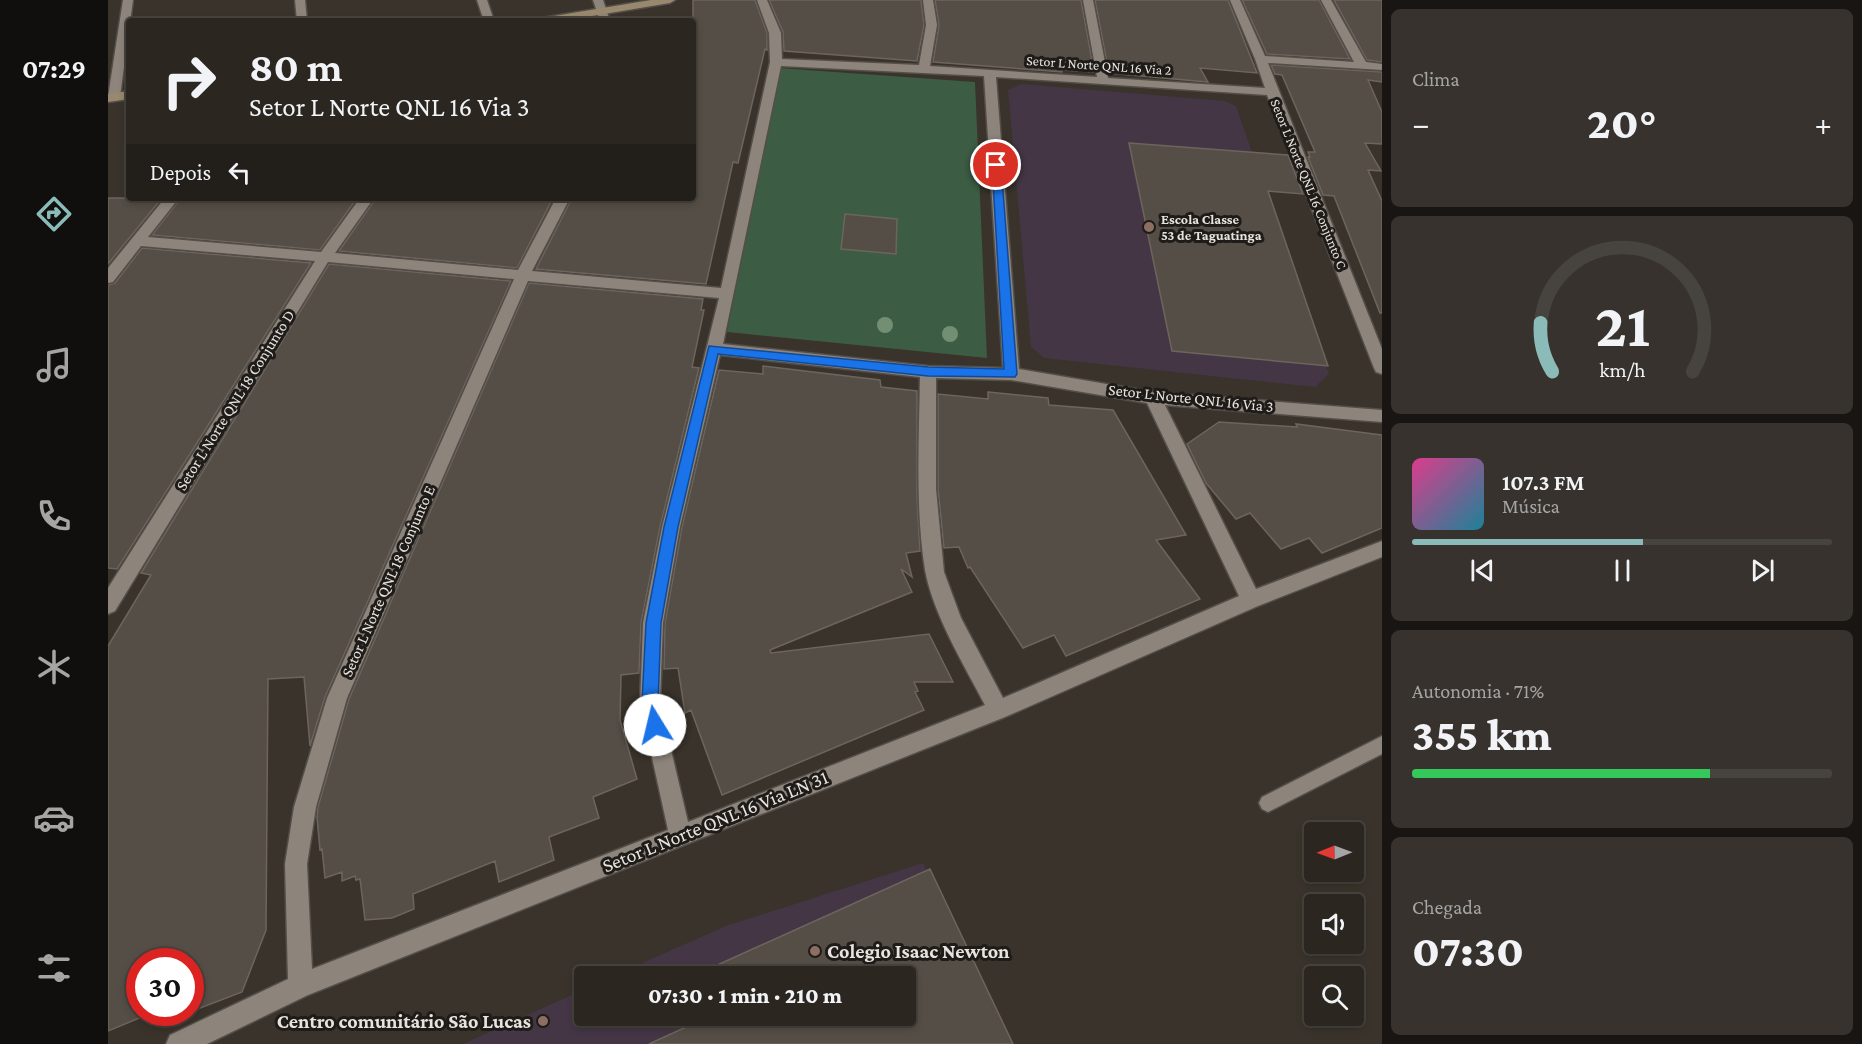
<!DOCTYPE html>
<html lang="pt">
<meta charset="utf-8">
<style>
:root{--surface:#2b2620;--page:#37322d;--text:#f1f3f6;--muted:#a6a5a5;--line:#47433e;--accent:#8bbbb9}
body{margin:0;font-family:"Crimson Pro",serif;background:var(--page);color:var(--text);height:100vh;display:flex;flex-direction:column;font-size:22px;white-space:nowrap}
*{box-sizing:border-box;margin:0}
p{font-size:20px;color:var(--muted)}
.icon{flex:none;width:33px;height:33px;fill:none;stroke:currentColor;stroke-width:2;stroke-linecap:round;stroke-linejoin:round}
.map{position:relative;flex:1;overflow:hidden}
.drawer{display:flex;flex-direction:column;gap:9px;padding:9px;background:#181512;width:480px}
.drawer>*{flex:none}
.banner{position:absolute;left:18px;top:18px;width:570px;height:183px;border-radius:6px;box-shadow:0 3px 9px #0003,0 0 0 2px var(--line);background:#2b2620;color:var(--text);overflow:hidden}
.needle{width:39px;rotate:269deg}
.controls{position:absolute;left:1196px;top:822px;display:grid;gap:12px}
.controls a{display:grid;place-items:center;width:60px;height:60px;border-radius:6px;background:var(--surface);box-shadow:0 3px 9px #0003,0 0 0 2px var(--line);font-size:30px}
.speed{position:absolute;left:18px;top:948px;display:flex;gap:12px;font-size:30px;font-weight:700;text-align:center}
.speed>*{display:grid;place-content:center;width:78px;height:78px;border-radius:50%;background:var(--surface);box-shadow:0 3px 9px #0003,0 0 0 2px var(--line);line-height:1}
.speed .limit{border:9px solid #d22;background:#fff;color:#111}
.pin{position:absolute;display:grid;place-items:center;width:51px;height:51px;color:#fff;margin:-26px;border:3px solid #fff;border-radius:50%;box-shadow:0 2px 6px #0007}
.me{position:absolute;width:66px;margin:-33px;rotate:351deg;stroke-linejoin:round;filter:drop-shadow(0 0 4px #0008)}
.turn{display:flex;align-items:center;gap:21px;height:126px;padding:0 24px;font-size:27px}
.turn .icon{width:78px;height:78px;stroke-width:2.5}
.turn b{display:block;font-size:42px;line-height:51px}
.then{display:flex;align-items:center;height:57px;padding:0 24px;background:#0003;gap:12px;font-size:22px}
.big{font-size:45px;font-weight:800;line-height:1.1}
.drawer .widget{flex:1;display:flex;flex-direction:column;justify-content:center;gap:9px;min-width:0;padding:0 21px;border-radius:9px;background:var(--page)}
.drawer .dial{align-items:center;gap:0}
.dial svg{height:156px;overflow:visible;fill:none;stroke:var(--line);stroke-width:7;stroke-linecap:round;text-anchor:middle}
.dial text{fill:var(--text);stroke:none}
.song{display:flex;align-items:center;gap:18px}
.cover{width:72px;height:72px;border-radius:9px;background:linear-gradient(135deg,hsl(330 70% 55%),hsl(190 70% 35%))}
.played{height:6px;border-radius:3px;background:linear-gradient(90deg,var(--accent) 55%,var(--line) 55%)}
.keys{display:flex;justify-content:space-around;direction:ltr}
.heat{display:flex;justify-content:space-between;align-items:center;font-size:33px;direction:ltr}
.charge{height:9px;border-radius:4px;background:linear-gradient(90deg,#34c759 71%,var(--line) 0)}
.trip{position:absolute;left:466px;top:966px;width:342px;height:60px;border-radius:6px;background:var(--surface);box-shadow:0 3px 9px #0003,0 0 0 2px var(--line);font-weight:800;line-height:60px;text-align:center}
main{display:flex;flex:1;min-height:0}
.tabs{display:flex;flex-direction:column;width:108px;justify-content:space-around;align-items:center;background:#110f0d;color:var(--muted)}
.tabs .icon{width:42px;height:42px}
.tabs .current{color:var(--accent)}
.tabs b{font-size:27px;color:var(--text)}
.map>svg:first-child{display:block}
.education{fill:#443644}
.green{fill:#3c5c44}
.building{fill:#554e46;stroke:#6d655d;stroke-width:1.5}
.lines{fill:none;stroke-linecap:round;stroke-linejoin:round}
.lane-casing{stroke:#544e49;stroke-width:3}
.street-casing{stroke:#544e49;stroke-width:3}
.secondary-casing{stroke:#544e49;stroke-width:3}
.lane{fill:#8d857c;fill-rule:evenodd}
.street{fill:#8d857c;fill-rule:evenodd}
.secondary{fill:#98886d;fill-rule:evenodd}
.tree{fill:#728f74}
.route{fill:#1a73e8;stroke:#114b97;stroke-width:1.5}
.education-dot{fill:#8d6e63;stroke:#1e1b18;stroke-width:2}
.labels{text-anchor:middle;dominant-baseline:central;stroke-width:6;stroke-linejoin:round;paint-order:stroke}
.far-street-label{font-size:14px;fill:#e7e3de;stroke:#1e1b18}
.far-poi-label{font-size:14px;font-weight:bold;fill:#e7e3de;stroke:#1e1b18;text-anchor:start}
.street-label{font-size:16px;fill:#e7e3de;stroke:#1e1b18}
.near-street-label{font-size:20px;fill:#e7e3de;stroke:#1e1b18}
.near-poi-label{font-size:20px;font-weight:bold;fill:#e7e3de;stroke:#1e1b18;text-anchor:start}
</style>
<main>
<nav class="tabs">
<b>07:29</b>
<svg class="icon current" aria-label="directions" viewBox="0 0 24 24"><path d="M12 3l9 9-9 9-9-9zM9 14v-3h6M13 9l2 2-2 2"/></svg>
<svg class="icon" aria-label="music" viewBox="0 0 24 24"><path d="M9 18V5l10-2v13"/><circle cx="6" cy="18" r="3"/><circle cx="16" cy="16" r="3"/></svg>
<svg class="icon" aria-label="phone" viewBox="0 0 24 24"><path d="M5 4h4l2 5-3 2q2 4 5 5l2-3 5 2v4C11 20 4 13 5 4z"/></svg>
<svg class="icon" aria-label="climate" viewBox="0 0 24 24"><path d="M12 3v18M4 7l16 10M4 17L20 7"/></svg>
<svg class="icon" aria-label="car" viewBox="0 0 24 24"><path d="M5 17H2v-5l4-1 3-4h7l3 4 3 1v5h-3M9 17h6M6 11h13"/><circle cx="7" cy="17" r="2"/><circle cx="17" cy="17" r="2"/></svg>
<svg class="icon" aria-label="filters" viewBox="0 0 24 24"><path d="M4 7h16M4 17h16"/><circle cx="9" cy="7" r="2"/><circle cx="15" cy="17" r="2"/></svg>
</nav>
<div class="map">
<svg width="1274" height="1044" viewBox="0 0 1274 1044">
<rect width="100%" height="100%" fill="#39332b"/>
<!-- education -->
<path class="education" d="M914,84L1117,101L1128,106L1221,374L1207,387L936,358L923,347L900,90Z
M815,863L893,1044H355L477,989V1016H798V976H505L618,926Z"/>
<!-- green -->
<path class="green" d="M671,68L867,82L879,358L619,332Z"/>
<!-- building -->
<path class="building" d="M585,0H647L659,33V50L657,49L630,163L625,162L598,284L428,269L464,198H585Z
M661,0H813L816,25L809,61L676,51L675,32Z
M827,0H973L986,72L954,70V72L825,62L831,25Z
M987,0H1120L1149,73L1092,68L1100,82L1001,73Z
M1134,0H1211L1242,59L1159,54Z
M1226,0H1274V62L1259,60Z
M1163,65L1274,72V82L1260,80L1274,112V144L1257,143L1273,171L1260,170L1274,201V313H1272L1226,196L1215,195L1200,157H1202L1200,152H1207L1174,75L1167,74Z
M1021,143L1180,155L1195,194L1160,191L1220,366L1064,351Z
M0,198H54L0,264Z
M73,198H249L212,250L44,235Z
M268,198H445L409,268L231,251Z
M737,214L789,219L788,254L733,249Z
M34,248L203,263L9,569L0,568V285L7,283Z
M221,264L403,281L217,697L202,746L196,677L160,679L158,930L134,992L82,1012V962H32V1012H46L0,1031V646L43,575L33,573Z
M421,283L595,299L593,310H596L584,367L591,368L552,527L533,623L531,673L513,675L512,720L529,779L485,797L491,818L441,837L446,860L391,882L387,861L305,894L306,909L284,918L257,920L252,879L248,880L247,876L234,881V872L217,878L214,849L212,850L209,817L210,807L241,699Z
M655,366L772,380L773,387L809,391V498L812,551L798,553L804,577L793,569L804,592L662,650L663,653L821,634L845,682H806L810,691L807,692L816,710L614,795L583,710L577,713L570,668L556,669L557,623L574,527L611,370L655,374Z
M880,392L940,398L941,405L1005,410L1078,535L1048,540L1092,599L958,656L946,635L915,648L862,567L860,568L851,547L836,548L830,489V394L880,399Z
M1111,422L1189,427L1188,424L1274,435V528L1214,553L1201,538L1173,549L1142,513L1128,519L1098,483L1079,444Z
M822,869L905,1044H541L587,1023L584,1016H798V976H585Z"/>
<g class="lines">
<defs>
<path id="lane" d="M1274,736V754L1166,809L1160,812L1154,809L1151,803L1154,797Z"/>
<path id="street" d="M15,0H25L12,97L6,101L0,97Z
M187,0H197L199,21H189Z
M369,0H379L386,21H376Z
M485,0H495L502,21H492Z
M649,0H659L673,33L674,59L811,65L818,25L815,0H825L829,25L822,66L989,77L975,0H985L1000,78L1157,88L1147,59L1122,0H1132L1157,56L1246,62L1213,0H1223L1258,62L1274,64V70L1160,63L1274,349V374L1268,372L1266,368L1159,95L888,77L911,369L1045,392L1274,410V422L1057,405L1148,589L1274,541V557L1150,606L897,717L200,995L99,1044H58L62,1035L180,979L177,864L186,807L219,698L406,279L220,262L7,611L0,614V588L207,261L33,246L5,282L0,283V268L57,198H71L40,237L213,252L252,198H266L227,253L410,270L448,198H462L424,271L613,288L662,62L661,33ZM673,66L876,76L895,368L820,366L615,344ZM420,281L611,298L554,527L535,623L532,703L560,830L204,969L199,864L208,807L239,698ZM612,355L812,377C811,441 807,507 817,570C825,614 856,665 877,705L580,822L552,703L555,623L572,527ZM828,378L903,380L1039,403L1131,596L895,698L853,618L836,572L828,489Z"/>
<path id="secondary" d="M543,0H567L562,3L454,21H429L434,18Z
M21,91V99L0,102V94Z"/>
</defs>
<!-- lane casing -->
<use href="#lane" class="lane-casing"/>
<!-- street casing -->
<use href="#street" class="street-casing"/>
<!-- secondary casing -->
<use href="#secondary" class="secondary-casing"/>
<!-- lane -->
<use href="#lane" class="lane"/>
<!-- street -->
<use href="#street" class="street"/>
<!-- secondary -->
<use href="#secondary" class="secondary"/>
</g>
<!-- trees -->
<g class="tree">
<circle cx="777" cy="325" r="8"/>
<circle cx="842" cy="334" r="8"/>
</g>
<!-- route -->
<path class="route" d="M888,162L893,165L909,374L907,377L820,376L610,354L570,527L553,623L550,703L555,725L553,731L547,733L541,731L534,703L538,623L556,527L601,346L820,367L896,369L884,165Z"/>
<!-- markers -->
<g class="education-dot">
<circle cx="1041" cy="227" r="6"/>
<circle cx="707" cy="951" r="6"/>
<circle cx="435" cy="1021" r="6"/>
</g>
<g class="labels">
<!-- far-street labels -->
<g class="far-street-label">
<text transform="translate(991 65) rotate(4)">Setor L Norte QNL 16 Via 2</text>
<text transform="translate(1201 184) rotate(68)">Setor L Norte QNL 16 Conjunto C</text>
</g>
<!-- far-poi labels -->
<g class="far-poi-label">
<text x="1053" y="219">Escola Classe<tspan x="1053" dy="16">53 de Taguatinga</tspan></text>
</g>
<!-- street labels -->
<g class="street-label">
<text transform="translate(1083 398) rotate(6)">Setor L Norte QNL 16 Via 3</text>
<text transform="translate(127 400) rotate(-58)">Setor L Norte QNL 18 Conjunto D</text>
<text transform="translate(280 581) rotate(-66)">Setor L Norte QNL 18 Conjunto E</text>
</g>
<!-- near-street labels -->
<g class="near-street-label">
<text transform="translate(607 821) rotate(-22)">Setor L Norte QNL 16 Via LN 31</text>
</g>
<!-- near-poi labels -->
<g class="near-poi-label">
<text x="719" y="951">Colegio Isaac Newton</text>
<text x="423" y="1021" text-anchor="end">Centro comunitário São Lucas</text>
</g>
</g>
</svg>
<div class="controls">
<a><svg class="needle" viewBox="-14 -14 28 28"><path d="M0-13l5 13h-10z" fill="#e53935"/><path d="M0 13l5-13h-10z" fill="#a6a5a5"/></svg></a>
<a><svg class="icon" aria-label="sound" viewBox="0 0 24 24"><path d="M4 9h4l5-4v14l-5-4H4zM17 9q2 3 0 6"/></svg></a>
<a><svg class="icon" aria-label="search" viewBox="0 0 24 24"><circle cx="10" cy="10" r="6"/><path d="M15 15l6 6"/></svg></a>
</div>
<div class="speed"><div class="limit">30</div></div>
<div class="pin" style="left:888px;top:165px;background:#d93025"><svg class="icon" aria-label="arrive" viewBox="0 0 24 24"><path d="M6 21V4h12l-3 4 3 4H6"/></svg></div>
<svg class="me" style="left:547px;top:725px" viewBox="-20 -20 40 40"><circle r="19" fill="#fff"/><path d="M0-13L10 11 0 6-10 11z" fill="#1a73e8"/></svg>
<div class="trip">07:30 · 1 min · 210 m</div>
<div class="banner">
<div class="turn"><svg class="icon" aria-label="right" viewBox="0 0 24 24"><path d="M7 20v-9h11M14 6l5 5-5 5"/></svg><div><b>80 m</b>Setor L Norte QNL 16 Via 3</div></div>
<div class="then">Depois<svg class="icon" aria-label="left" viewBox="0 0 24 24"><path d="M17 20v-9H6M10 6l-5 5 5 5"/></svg></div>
</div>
</div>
<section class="drawer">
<div class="widget"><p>Clima</p>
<div class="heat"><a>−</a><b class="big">20°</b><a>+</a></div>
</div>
<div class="widget dial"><svg viewBox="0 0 100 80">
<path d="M14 69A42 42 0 1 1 86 69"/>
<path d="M14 69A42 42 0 0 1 8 44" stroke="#8bbbb9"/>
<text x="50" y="56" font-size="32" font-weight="700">21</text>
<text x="50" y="72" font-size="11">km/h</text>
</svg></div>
<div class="widget">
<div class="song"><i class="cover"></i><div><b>107.3 FM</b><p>Música</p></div></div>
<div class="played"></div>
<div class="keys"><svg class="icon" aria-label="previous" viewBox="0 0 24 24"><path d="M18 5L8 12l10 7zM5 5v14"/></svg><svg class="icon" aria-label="pause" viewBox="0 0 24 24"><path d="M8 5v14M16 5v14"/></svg><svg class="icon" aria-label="next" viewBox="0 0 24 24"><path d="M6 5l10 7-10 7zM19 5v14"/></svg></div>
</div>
<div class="widget"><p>Autonomia · 71%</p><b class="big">355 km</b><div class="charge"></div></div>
<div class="widget"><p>Chegada</p><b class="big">07:30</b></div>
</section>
</main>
